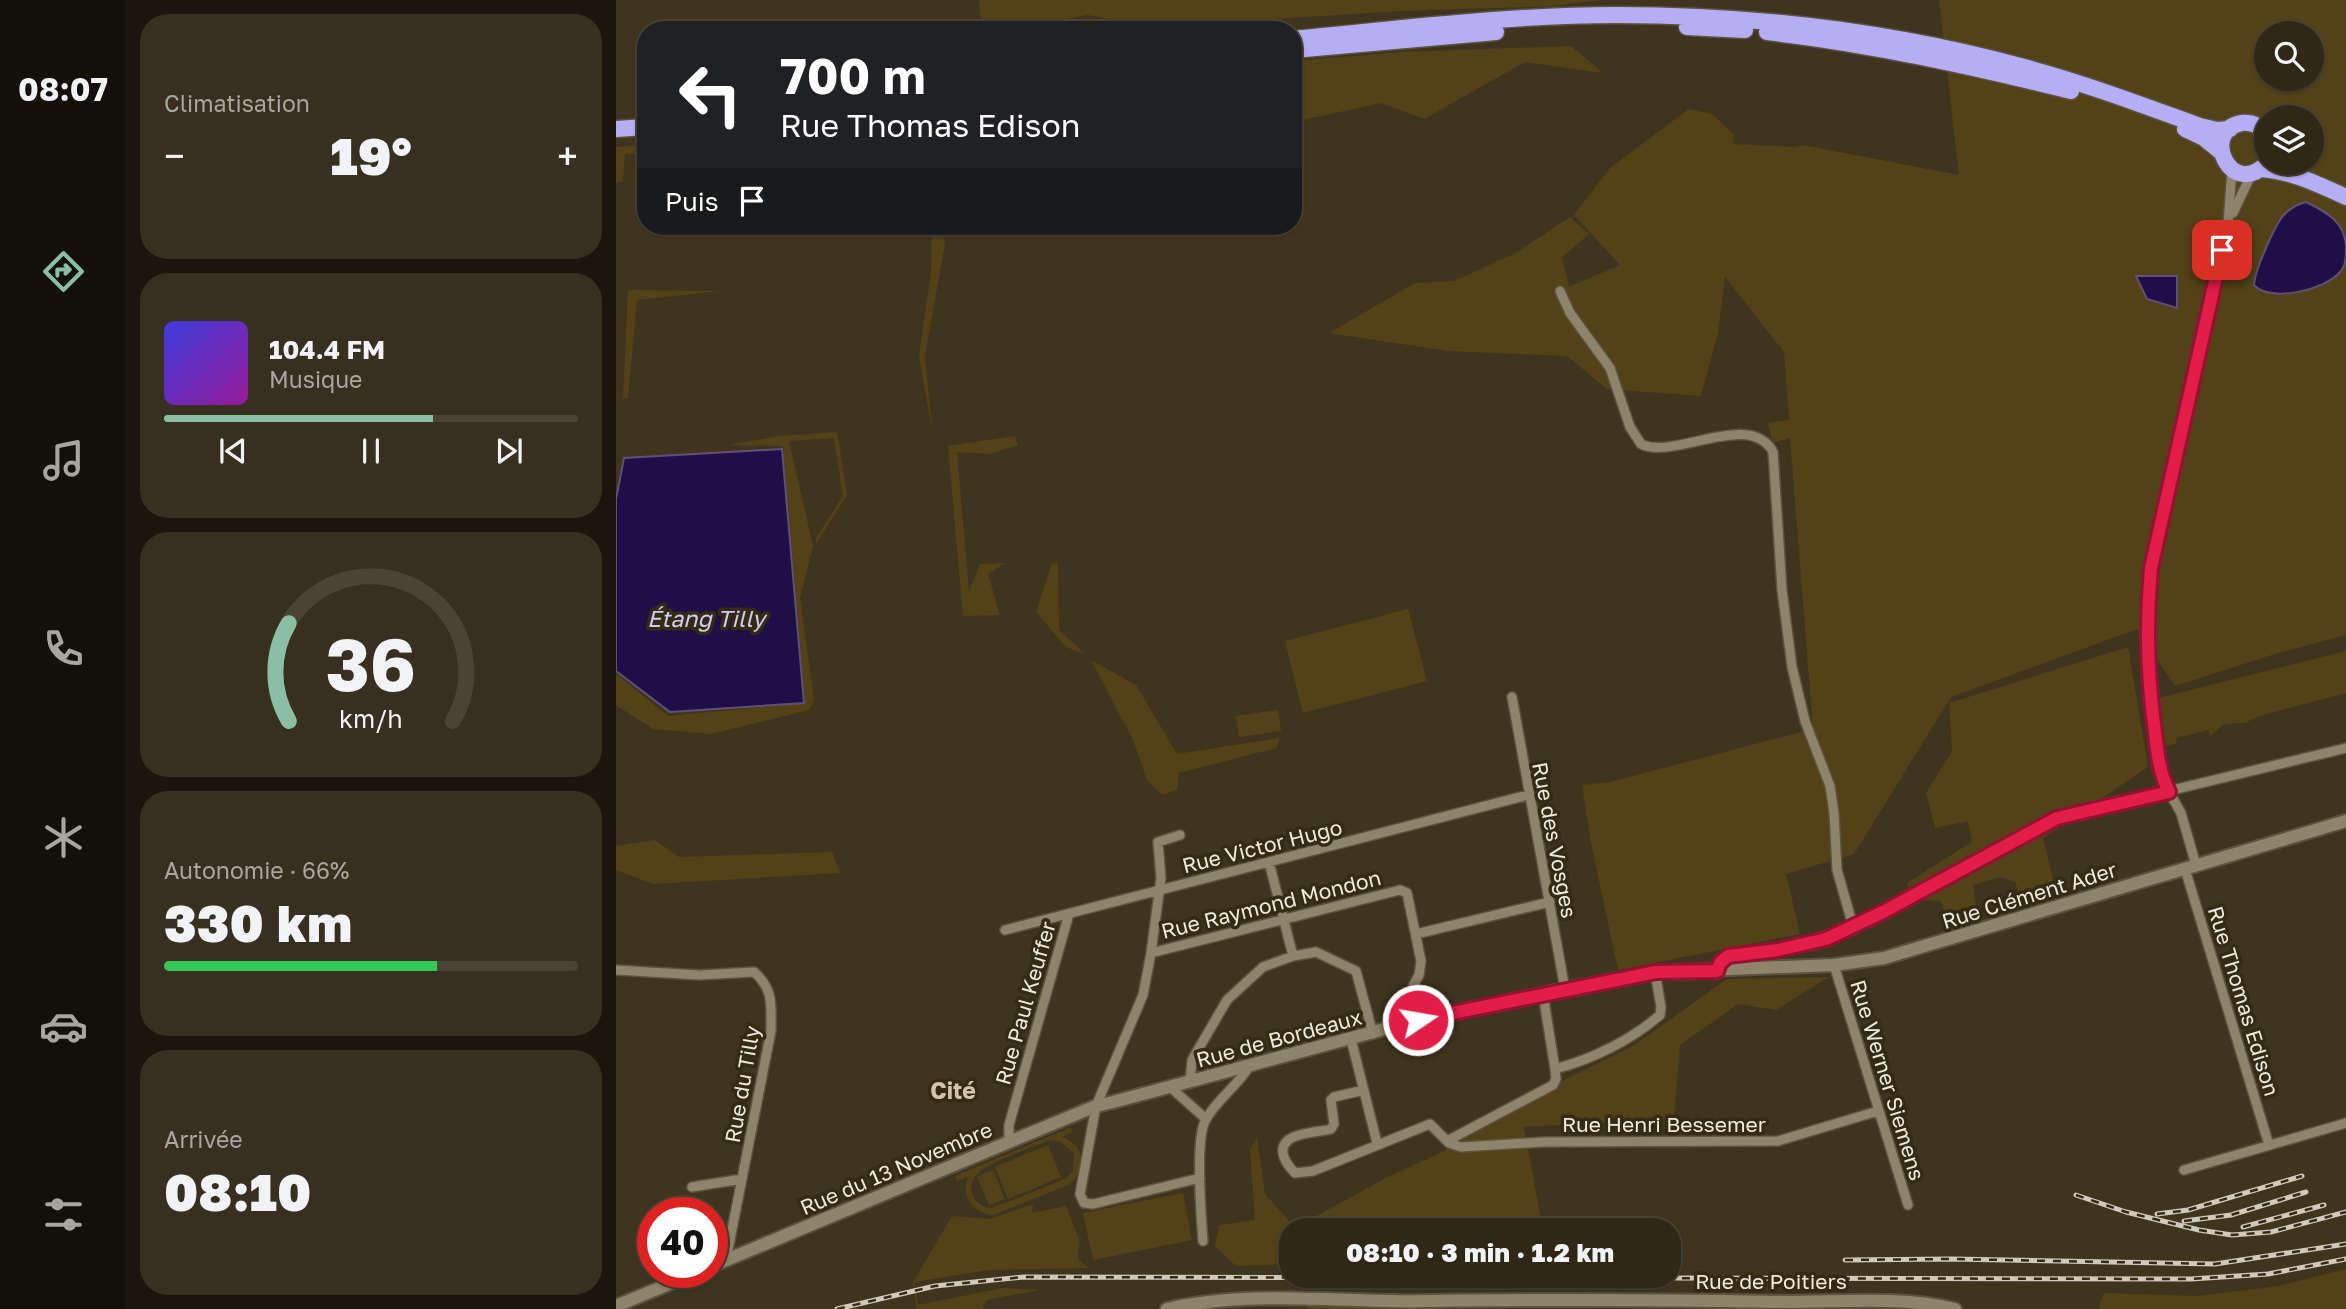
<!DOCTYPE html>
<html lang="fr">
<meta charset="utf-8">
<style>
:root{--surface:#2f2817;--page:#373020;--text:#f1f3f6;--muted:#a7a6a1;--line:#4a4436;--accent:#8abfa5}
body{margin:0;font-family:"Golos Text",sans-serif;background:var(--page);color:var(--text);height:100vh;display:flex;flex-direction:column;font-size:26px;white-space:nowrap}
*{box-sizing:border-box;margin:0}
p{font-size:23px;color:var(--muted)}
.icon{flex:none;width:38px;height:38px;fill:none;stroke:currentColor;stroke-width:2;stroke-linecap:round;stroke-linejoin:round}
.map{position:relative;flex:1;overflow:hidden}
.panel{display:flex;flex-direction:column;gap:14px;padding:14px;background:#1a160d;width:490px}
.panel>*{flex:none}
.guide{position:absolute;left:21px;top:21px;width:665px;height:214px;border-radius:28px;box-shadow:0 2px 5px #0004,0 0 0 2px var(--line);background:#202124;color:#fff;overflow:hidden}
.tools{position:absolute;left:1638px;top:21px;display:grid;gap:14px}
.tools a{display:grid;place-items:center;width:70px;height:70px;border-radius:50%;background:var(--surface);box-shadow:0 2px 5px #0004,0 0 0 2px var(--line);font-size:35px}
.speed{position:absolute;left:21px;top:1197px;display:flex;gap:14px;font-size:35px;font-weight:700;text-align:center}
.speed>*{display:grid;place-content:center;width:91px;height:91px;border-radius:50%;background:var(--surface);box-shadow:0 2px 5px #0004,0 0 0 2px var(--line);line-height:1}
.speed .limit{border:10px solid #d22;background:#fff;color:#111}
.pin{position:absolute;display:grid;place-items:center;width:60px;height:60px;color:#fff;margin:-30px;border-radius:14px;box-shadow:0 4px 10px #0006}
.me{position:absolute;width:77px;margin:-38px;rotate:78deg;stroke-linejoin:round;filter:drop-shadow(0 0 5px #0008)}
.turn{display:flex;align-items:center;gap:24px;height:147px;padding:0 28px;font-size:32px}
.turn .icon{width:91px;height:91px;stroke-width:2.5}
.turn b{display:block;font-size:49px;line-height:60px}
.then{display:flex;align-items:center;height:66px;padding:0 28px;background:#0003;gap:14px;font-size:26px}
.big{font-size:52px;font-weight:800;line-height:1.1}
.panel .widget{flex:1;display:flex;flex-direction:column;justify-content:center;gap:10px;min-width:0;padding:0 24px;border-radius:28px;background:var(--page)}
.panel .dial{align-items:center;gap:0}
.dial svg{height:182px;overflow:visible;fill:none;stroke:var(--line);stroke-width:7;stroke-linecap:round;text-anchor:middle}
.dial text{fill:var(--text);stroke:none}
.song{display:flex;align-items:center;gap:21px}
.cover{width:84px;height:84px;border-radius:10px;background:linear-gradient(135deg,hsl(240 70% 55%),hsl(300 70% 35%))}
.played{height:7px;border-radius:4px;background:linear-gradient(90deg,var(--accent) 65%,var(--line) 65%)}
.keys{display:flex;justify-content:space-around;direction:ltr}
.heat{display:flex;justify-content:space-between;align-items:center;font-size:38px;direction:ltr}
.charge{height:10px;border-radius:5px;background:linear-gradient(90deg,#34c759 66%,var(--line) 0)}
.trip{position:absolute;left:663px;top:1218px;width:402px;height:70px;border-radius:28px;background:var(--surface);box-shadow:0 2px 5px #0004,0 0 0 2px var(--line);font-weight:800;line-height:70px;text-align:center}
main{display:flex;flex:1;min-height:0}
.dock{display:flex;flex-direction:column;width:126px;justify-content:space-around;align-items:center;background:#131009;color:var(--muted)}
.dock .icon{width:49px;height:49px}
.dock .current{color:var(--accent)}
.dock b{font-size:32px;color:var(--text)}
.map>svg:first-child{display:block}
.green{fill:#534218;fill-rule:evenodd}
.water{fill:#1f0f48;stroke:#5e5175;stroke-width:2}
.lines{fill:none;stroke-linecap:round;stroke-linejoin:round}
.street-casing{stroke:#5b523f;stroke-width:12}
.secondary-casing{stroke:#5b523f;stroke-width:16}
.highway-casing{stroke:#5b523f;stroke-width:19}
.street{stroke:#8e836b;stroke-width:9}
.secondary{stroke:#8e836b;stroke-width:12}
.highway{stroke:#b6aef5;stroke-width:16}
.rail-casing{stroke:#d1cabc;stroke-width:5}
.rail{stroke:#352b15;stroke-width:2.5;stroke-dasharray:8;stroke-linecap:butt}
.route-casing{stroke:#92132f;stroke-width:18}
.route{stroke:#e11d48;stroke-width:12}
.labels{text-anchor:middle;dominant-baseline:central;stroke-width:7;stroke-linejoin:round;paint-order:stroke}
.street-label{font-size:21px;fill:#f0eadd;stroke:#352b15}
.water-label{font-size:23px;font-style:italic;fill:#cfccf1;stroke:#352b15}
.neighbourhood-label{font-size:23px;font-weight:bold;fill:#d2c5ab;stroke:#352b15}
</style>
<main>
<nav class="dock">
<b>08:07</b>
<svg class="icon current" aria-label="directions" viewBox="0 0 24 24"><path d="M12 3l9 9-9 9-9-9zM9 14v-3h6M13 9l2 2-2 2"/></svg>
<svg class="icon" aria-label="music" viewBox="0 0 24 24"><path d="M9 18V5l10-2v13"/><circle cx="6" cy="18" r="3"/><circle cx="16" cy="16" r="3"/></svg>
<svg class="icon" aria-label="phone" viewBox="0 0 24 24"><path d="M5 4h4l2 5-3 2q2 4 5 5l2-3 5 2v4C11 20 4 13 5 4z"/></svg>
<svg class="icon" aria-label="climate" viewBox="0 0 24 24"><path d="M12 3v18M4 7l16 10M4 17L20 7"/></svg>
<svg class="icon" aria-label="car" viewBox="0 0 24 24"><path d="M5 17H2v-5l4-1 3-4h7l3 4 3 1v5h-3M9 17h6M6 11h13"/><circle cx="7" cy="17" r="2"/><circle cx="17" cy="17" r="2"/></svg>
<svg class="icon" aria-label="filters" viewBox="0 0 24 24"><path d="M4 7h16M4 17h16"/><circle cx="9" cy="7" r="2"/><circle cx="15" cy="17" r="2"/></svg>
</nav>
<section class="panel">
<div class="widget"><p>Climatisation</p>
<div class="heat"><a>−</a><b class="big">19°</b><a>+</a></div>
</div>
<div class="widget">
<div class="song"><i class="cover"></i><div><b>104.4 FM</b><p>Musique</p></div></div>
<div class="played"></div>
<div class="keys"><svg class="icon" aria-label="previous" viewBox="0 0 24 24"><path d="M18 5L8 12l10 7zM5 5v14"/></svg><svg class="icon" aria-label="pause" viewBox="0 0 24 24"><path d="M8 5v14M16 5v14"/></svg><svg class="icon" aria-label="next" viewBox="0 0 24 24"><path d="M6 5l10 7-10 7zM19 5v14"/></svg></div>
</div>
<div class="widget dial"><svg viewBox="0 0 100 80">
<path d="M14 69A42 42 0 1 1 86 69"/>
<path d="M14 69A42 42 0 0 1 14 26" stroke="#8abfa5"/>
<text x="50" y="56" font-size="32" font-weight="700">36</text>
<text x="50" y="72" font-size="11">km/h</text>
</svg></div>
<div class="widget"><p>Autonomie · 66%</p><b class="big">330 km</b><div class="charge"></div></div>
<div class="widget"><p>Arrivée</p><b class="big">08:10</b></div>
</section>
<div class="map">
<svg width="1730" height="1309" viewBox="0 0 1730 1309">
<rect width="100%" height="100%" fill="#3f351f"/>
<!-- green -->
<path class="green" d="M363,0H985L937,6L784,11L534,27L472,15L390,30H366Z
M1323,0H1730V635L1659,654L1559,686L1521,629L1335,697L1238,854L1170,874L1184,934L1002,970L975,843L966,785L994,782L1197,729L1174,438L1157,443L1152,423L1173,420L1168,352L1109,277L1102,333L1085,396L991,389L951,356L833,351L713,333L799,283L838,281L898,254L954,217L973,234L946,257L953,287L1004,265L958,215L994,168L1073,109L1096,114L1118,135L1117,144L1178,147L1187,145L1343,175ZM1650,33H1696V79H1650ZM1650,117H1696V163H1650Z
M955,46L987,73L909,62L808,119L765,103L677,122V61L785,52Z
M30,145V153L9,154L7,181L0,183V147Z
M316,226H325L329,243L309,356L316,429L303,356L315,273Z
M12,290L103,291L21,300L12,398L7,399Z
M221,432L231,495L200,544V538L227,496L218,438L173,441L197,546L184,598L198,700L193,710L95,734L37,729L0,705V674L52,716L189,703L167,446L113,445L164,436Z
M399,436L402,445L373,454L341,452L353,591L364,564L389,563L372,574L384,615L347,616L332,446Z
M436,563L442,564L443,630L469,654L450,647L420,612Z
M792,609L811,681L687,713L669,641Z
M1512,647L1532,767L1427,838L1442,900L1408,908L1399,882L1384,877L1357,885L1362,921L1333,929L1325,901L1296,899L1291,883L1356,842L1352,821L1319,828L1310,793L1336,751L1333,703Z
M1730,651V693L1643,716L1629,723L1608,724L1594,736L1592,730L1560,738L1561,743L1550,746L1543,698Z
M475,660L520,685L561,754L664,738L660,748L563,773L561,790L546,795L531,780L517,740Z
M662,710L665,731L623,737L620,716Z
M39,840L63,857L216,852L224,873L37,884L0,870V846Z
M1213,977L1160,1010L1122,1004L1064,1045L1058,1118L908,1127L927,1230H676L675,1264L620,1266L599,1246L603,1225L639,1220L634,1149L641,1138L649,1194L677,1225L695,1219L770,1178L828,1151L914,1097L1017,1046L1111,979Z
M798,1036L814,1038L817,1047L788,1054L785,1039Z
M455,1127L457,1132L446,1137C470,1145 471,1171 452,1185L377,1215C357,1213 345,1197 352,1177L341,1181L339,1176ZM436,1140L445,1142L458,1153L457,1171L449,1179L376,1208C369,1208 361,1205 358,1197C353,1189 356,1178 363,1172C375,1162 420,1145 436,1140Z
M432,1145L445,1177L392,1199L379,1167Z
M377,1170L389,1199L373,1205L361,1177Z
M567,1193L576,1240L477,1260L467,1213Z
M417,1204L416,1213L450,1206L463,1239L462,1259L473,1268L372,1270L298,1282L302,1305L387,1288L424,1290L370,1300L366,1309H301L297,1282L336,1216L374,1219Z
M1730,1269V1309H1485L1483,1305L1488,1293L1582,1296L1663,1286Z
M691,1302H790L808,1309H691Z"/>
<!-- water -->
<path class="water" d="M1690,202C1711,212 1730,223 1730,248C1730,258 1730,266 1723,273C1708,290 1654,303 1638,285C1639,270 1657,230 1666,217C1673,209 1681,204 1690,202Z
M1520,276H1561V308L1531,299Z
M166,449L188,703L54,712L0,671V499L8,458Z"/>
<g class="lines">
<defs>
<path id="street" d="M1617,213L1636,173
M944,291L954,313L994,368L1014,427L1025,444C1057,461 1134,409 1157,452L1166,590L1176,667L1189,721L1214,786L1218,813L1221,870L1237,926
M896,697L949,989
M564,835L542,842L545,878L535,953L527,995L480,1106L464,1194L468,1203L477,1204L584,1178
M653,862L677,956
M1580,865L1565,813L1547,781L1543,764L1531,656V610L1535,568L1612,224L1616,169
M1569,869L1653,1145
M389,930L912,795
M800,934L934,902
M535,953L784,890L791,893L805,961L803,975L797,986L802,1020
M1218,965L1292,1205
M0,970L83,975L138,972C158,989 155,1006 155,1031L110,1260
M1101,971L1104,963L1112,956L1162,950L1210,939L1267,912L1441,818L1730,748
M927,994L939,1069
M735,1039L761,1143
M574,1081L576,1060L611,1000L647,967L677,956L700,952L740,971L757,1034
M554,1087L590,1119
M748,1090L718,1097L715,1100L718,1124L715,1129C701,1133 664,1132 667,1153C668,1161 673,1167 679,1173L697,1171L814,1124L833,1143L845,1147L927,1142L1162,1141L1262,1111
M831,1141L937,1085L940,1079L939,1069C977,1059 1015,1040 1044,1015L1045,1007L1039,972
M393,1142V1125L453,914
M1568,1170L1730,1123
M76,1187L126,1179
M587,1241C585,1215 579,1142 589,1121C600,1100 622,1086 634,1065"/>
<path id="secondary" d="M96,1266L393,1142L480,1106L497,1102L802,1020L949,989L1039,972L1218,965L1268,958L1730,821
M0,1306L82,1272
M551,1309C635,1289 730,1303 815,1301C934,1299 1052,1300 1170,1302C1226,1302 1285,1296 1339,1309"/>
<path id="highway" d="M1071,27L1129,30
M1151,32C1254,44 1354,66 1455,91
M677,39C784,29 892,15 1000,15C1138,15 1275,31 1408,67C1468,83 1526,105 1584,126L1601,130L1614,129
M677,50L880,32
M0,129L30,127
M1569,129L1588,138L1605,152
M1650,133C1644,126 1636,122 1626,123C1583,130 1615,201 1651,163
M1645,169C1675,171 1704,185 1730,197"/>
</defs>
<!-- street casing -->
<use href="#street" class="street-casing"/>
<!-- secondary casing -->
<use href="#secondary" class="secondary-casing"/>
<!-- highway casing -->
<use href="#highway" class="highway-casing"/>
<!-- street -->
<use href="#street" class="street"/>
<!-- secondary -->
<use href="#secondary" class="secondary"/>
<!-- highway -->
<use href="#highway" class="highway"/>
<defs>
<path id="rail" d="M1460,1195L1510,1212L1583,1230L1616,1235L1655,1232L1730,1212
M1541,1214L1572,1210L1686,1176
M1568,1221L1615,1215L1690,1192
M1627,1227L1708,1205
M1229,1260L1335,1259L1599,1264L1730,1244
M221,1309L319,1286L408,1277L1575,1279L1652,1274L1730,1259"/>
</defs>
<!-- rail casing -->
<use href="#rail" class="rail-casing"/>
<!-- rail -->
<use href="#rail" class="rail"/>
</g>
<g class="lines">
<defs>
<path id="route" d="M802,1020L1040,972L1101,971L1104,963L1112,956L1162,950L1210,939L1267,912L1441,818L1553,792C1542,770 1541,748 1538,724C1531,671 1530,621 1535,568L1606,250"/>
</defs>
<!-- route casing -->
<use href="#route" class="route-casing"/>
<!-- route -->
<use href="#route" class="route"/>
</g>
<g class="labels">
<!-- street labels -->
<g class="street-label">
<text transform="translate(939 840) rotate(79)">Rue des Vosges</text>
<text transform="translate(646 846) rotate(-14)">Rue Victor Hugo</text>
<text transform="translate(1413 895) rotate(-17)">Rue Clément Ader</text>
<text transform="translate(655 904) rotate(-14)">Rue Raymond Mondon</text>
<text transform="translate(1628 1001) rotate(73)">Rue Thomas Edison</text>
<text transform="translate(409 1003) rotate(-74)">Rue Paul Keuffer</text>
<text transform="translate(663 1038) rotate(-15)">Rue de Bordeaux</text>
<text transform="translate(1272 1080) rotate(73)">Rue Werner Siemens</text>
<text transform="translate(126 1084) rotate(-80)">Rue du Tilly</text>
<text x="1048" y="1124">Rue Henri Bessemer</text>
<text transform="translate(280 1168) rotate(-23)">Rue du 13 Novembre</text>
<text x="1155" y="1281">Rue de Poitiers</text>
</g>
<!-- water labels -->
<g class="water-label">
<text x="90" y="618">Étang Tilly</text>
</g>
<!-- neighbourhood labels -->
<g class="neighbourhood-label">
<text x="337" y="1090">Cité</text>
</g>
</g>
</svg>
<div class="tools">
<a><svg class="icon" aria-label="search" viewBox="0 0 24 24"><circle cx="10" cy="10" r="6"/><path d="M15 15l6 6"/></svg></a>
<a><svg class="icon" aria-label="layers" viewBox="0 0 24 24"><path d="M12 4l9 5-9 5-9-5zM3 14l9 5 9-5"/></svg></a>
</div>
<div class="speed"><div class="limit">40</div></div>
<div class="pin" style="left:1606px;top:250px;background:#d93025"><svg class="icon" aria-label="arrive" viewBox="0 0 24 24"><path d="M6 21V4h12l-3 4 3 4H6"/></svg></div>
<svg class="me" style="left:802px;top:1020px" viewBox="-20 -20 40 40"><circle r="17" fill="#e11d48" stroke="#fff" stroke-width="3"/><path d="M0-11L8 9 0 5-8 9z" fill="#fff"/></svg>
<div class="trip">08:10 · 3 min · 1.2 km</div>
<div class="guide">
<div class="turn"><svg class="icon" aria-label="left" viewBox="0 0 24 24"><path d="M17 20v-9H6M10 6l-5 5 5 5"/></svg><div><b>700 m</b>Rue Thomas Edison</div></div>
<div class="then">Puis<svg class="icon" aria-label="arrive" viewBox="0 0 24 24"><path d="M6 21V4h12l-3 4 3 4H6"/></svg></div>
</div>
</div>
</main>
